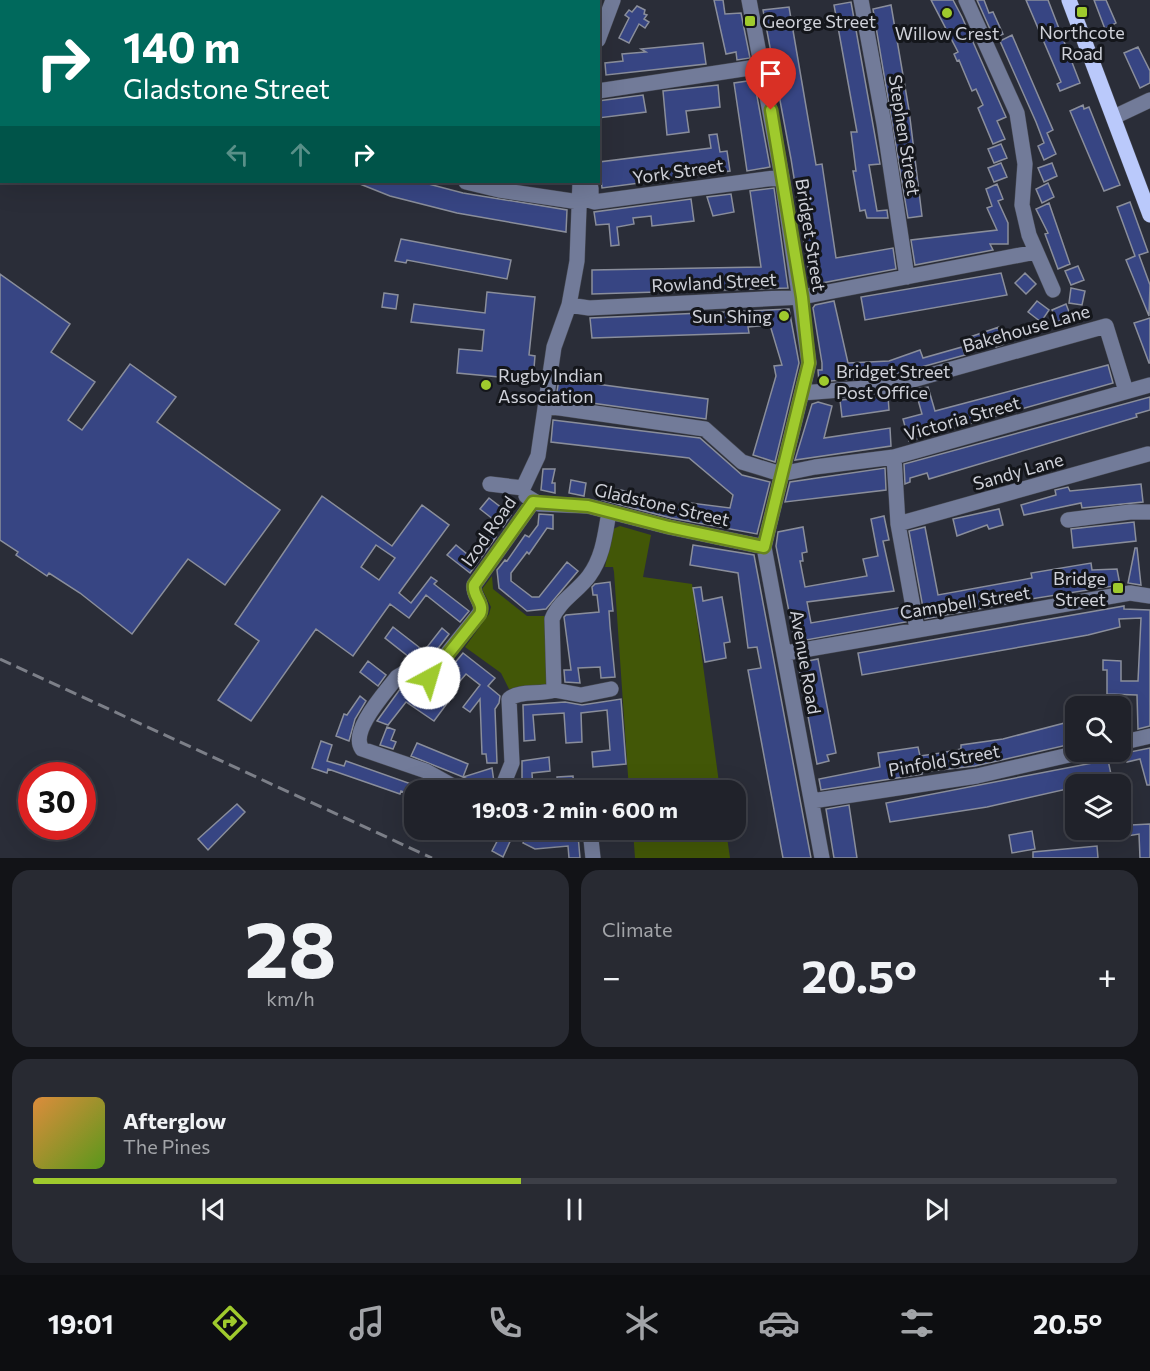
<!DOCTYPE html>
<meta charset="utf-8">
<style>
:root{--surface:#20222a;--page:#282a32;--text:#f1f3f6;--muted:#a2a4a8;--line:#3d3f47;--accent:#9fca2d}
body{margin:0;font-family:Commissioner,sans-serif;background:var(--page);color:var(--text);height:100vh;display:flex;flex-direction:column;font-size:22px;white-space:nowrap}
*{box-sizing:border-box;margin:0}
p{font-size:20px;color:var(--muted)}
.icon{flex:none;width:33px;height:33px;fill:none;stroke:currentColor;stroke-width:2;stroke-linecap:round;stroke-linejoin:round}
.map{position:relative;height:858px;overflow:hidden}
.side{display:flex;flex-direction:column;gap:12px;padding:12px;background:#121317;flex:1}
.side>*{flex:none}
.top-card{position:absolute;left:0px;top:0px;width:600px;height:183px;box-shadow:0 6px 24px #0002,0 0 0 2px var(--line);background:#00695c;color:#fff;overflow:hidden}
.fabs{position:absolute;left:1065px;top:696px;display:grid;gap:12px}
.fabs a{display:grid;place-items:center;width:66px;height:66px;border-radius:12px;background:var(--surface);box-shadow:0 6px 24px #0002,0 0 0 2px var(--line);font-size:30px}
.speed{position:absolute;left:18px;top:762px;display:flex;gap:12px;font-size:30px;font-weight:700;text-align:center}
.speed>*{display:grid;place-content:center;width:78px;height:78px;border-radius:50%;background:var(--surface);box-shadow:0 6px 24px #0002,0 0 0 2px var(--line);line-height:1}
.speed .limit{border:9px solid #d22;background:#fff;color:#111}
.pin{position:absolute;display:grid;place-items:center;width:51px;height:51px;color:#fff;margin:-62px -26px;border-radius:50% 50% 50% 0;rotate:-45deg;box-shadow:0 0 6px #0007}
.pin .icon{rotate:45deg}
.me{position:absolute;width:66px;margin:-33px;rotate:39deg;stroke-linejoin:round;filter:drop-shadow(0 0 4px #0008)}
.turn{display:flex;align-items:center;gap:21px;height:126px;padding:0 24px;font-size:27px}
.turn .icon{width:78px;height:78px;stroke-width:2.5}
.turn b{display:block;font-size:42px;line-height:51px}
.lanes{display:flex;align-items:center;height:57px;padding:0 24px;background:#0003;justify-content:center;gap:30px;direction:ltr}
.lanes .off{opacity:.35}
.big{font-size:45px;font-weight:700;line-height:1.1}
.side .card{flex:1;display:flex;flex-direction:column;justify-content:center;gap:9px;min-width:0;padding:0 21px;border-radius:18px;background:var(--page)}
.side .dial{align-items:center;gap:0}
.dial b{font-size:78px;line-height:1}
.song{display:flex;align-items:center;gap:18px}
.cover{width:72px;height:72px;border-radius:9px;background:linear-gradient(135deg,hsl(30 70% 55%),hsl(90 70% 35%))}
.played{height:6px;border-radius:3px;background:linear-gradient(90deg,var(--accent) 45%,var(--line) 45%)}
.keys{display:flex;justify-content:space-around;direction:ltr}
.heat{display:flex;justify-content:space-between;align-items:center;font-size:33px;direction:ltr}
.side .tiles{flex:1;display:grid;gap:12px;grid-template-columns:1fr 1fr}
.card:last-child{grid-column:span 2}
.trip{position:absolute;left:404px;top:780px;width:342px;height:60px;border-radius:18px;background:var(--surface);box-shadow:0 6px 24px #0002,0 0 0 2px var(--line);font-weight:700;line-height:60px;text-align:center}
.menu{display:flex;height:96px;justify-content:space-around;align-items:center;background:#0d0e11;color:var(--muted)}
.menu .icon{width:42px;height:42px}
.menu .current{color:var(--accent)}
.menu b{font-size:27px;color:var(--text)}
.map>svg:first-child{display:block}
.green{fill:#425707}
.building{fill:#374583;stroke:#8a8e9b;stroke-width:1.5;fill-rule:evenodd}
.lines{fill:none;stroke-linecap:round;stroke-linejoin:round}
.minor-casing{stroke:#484b55;stroke-width:16}
.major-casing{stroke:#484b55;stroke-width:16}
.minor{stroke:#727b99;stroke-width:15}
.major{stroke:#bac9fb;stroke-width:15}
.rail{stroke:#7c7f88;stroke-width:3;stroke-dasharray:12 6;stroke-linecap:butt}
.route-casing{stroke:#67831d;stroke-width:15}
.route{stroke:#9fca2d;stroke-width:10}
.poi-dot{fill:#9fca2d;stroke:#14161b;stroke-width:2}
.labels{text-anchor:middle;dominant-baseline:central;stroke-width:6;stroke-linejoin:round;paint-order:stroke}
.poi-label{font-size:18px;fill:#cfd1d9;stroke:#14161b;text-anchor:start}
.street-label{font-size:18px;fill:#cfd1d9;stroke:#14161b}
</style>
<div class="map">
<svg width="1150" height="858" viewBox="0 0 1150 858">
<rect width="100%" height="100%" fill="#2a2d38"/>
<!-- green -->
<path class="green" d="M620,526L651,535L643,577L692,584L720,790H629L614,572L613,567H605L613,529Z
M492,576L493,589L527,616H545L548,681L543,687L509,689L501,673L465,647L489,614L491,607L482,589Z
M633,830H726L730,858H635Z"/>
<!-- building -->
<path class="building" d="M714,0H723L725,14L741,13L750,58L737,60L736,52L726,54Z
M931,0H953L962,17L1006,117L997,121L1005,139L993,144L978,108L983,105L976,89L972,91L959,60L957,61L954,54L958,52Z
M977,0H984L989,13L993,12L1003,34L994,38Z
M1026,0H1048L1080,83L1060,91L1057,84L1061,82Z
M1094,0H1106L1116,23L1105,29Z
M851,2L880,164L869,165L877,211L887,210L888,218H867L865,210L860,211L853,171H856L851,132H857L834,5Z
M891,5L909,110L922,216L908,218L873,9Z
M637,6L645,10L644,14L647,15L644,19L649,22L645,28L639,24L629,43L619,38L629,18L625,15L629,10L632,12Z
M789,7L816,165L822,164L836,258L893,248L896,269L811,285L791,159L763,10Z
M1012,35L1053,130L1047,133L1056,154L1044,160L1038,146L1044,143L1036,122L1000,41Z
M703,43L706,64L606,75L605,63L623,61L622,54L646,52L641,49Z
M1138,47L1150,71V83L1140,88L1124,53Z
M754,80L770,167L747,171L734,83Z
M718,85L720,107L686,111L689,132L667,135L663,91Z
M643,95L646,112L598,118V101Z
M1083,105L1084,109L1089,107L1120,185L1104,191L1070,111Z
M717,134L720,152L727,151L730,171L602,188L599,162L711,148L709,135Z
M1001,144L1007,158L994,163L988,149Z
M1001,163L1007,177L994,182L988,168Z
M1052,163L1057,176L1044,182L1038,168Z
M355,182H421L463,193L567,210L566,232L457,213L390,196Z
M1048,183L1054,197L1042,203L1036,189Z
M997,184L1003,199L998,201L1008,223V244H990L993,250L915,265L911,240L997,230L987,208L992,206L986,189Z
M774,188L788,288L592,294V270L761,267L750,191Z
M731,194L734,212L713,216L707,197Z
M691,199L694,221L652,226L651,216L633,218L634,224L617,227L619,245L611,246L609,224L596,225L594,212Z
M1130,202L1148,252L1139,255L1150,285L1149,316L1126,260L1135,256L1117,207Z
M1049,203L1070,264L1058,269L1045,234L1048,233L1036,209Z
M401,239L511,260L507,279L407,260L406,263L395,261Z
M1078,266L1084,280L1071,285L1065,271Z
M1001,273L1007,295L865,320L861,297Z
M1025,273L1036,284L1026,294L1015,283Z
M0,274L70,324L51,352L95,382L68,420L82,430L130,364L176,397L157,422L280,510L225,585L188,559L132,634L80,593L49,573L47,576L16,555L18,552L0,540Z
M1071,288L1085,291L1082,305L1069,303Z
M487,292L535,297L529,355L535,356L533,380L457,373L459,349L482,351L484,330L411,322L414,304L485,313Z
M384,293L398,295L396,309L382,307Z
M834,301L848,363L889,361L920,350L923,358L962,347L965,355L889,376L819,382L818,370H822V363L813,308L815,305Z
M1037,301L1049,310L1041,322L1028,312Z
M1066,304L1071,317L1057,322L1052,310Z
M789,309L799,363L775,462L753,455L776,376L774,366L782,365L770,325L748,327L749,333L592,338L590,318Z
M1150,318V363H1149L1134,323Z
M999,327L1004,344L996,347L994,343L968,351L964,339Z
M1108,365L1113,383L909,441L903,419L922,414L915,389L928,387L935,411Z
M559,379L708,399L706,419L556,398Z
M888,396L889,410L842,417L840,400Z
M1150,397V410L1136,414L1137,417L929,479L927,473L910,478V482L905,484L904,464Z
M818,402L832,406L824,438L890,428L891,446L795,460L812,404Z
M553,420L700,438L742,475L770,482L757,534L671,518L602,500L604,486L629,492L663,504L690,510L691,503L730,508L733,495L689,458L551,442Z
M885,468L886,490L785,502L790,482Z
M543,469H555L552,483H555V493L541,490Z
M571,480L586,483L584,496L569,493Z
M1141,484L1143,502L1082,508L1081,503L1024,515L1021,505L1056,495L1055,490L1068,487L1070,491Z
M322,496L392,546L422,505L449,525L399,593L411,603L431,577L437,581L434,584L469,611L460,622L426,595L409,618L390,604L353,656L316,629L251,721L218,700L259,641L235,624ZM376,545L395,558L379,580L361,567Z
M489,498L511,515L503,527L480,509Z
M999,509L1003,525L989,529L987,525L957,536L953,519Z
M539,514L553,515V529L547,528L529,554L527,552L511,573V581L532,597H539L567,562L578,571L546,609L527,611L499,588L497,570L505,560L507,561L525,535L529,537L538,525Z
M884,516L889,540L883,541L894,591L807,602L811,623L903,607L906,622L795,642L776,546L778,532L803,527L807,552L802,553L803,561H800L805,587L867,576L863,559L878,556L871,519Z
M1134,522L1136,541L1073,548L1071,529Z
M925,527L938,595L1032,578L1031,573L1091,563L1092,570L1117,569L1120,585L1031,599L1030,595L1006,600V604L925,619L909,531Z
M491,534L496,537L470,573L447,555L456,545L472,558Z
M693,545L754,555L811,858H783L748,670L761,668L757,647L748,648L738,573L690,565Z
M1135,548H1137L1141,585L1128,583Z
M610,582L613,611H609L610,626L615,677L601,678L600,667L578,668L580,683L565,682L564,670H571L564,617L566,615L599,612L597,595H593L592,587L595,584Z
M701,587L703,601L722,597L730,642L724,643L726,658L705,662L693,588Z
M1124,606V609L1150,610V726L1138,729L1137,695L1107,694V670H1103V660L1121,661V681H1138L1141,618L1119,619L1120,627L1088,635L862,675L858,653Z
M393,627L424,651L442,628L449,634L423,668L385,638Z
M463,653L495,678L488,686L500,696L499,703L495,709L497,763H487L486,754H482L480,699L470,712L463,707L480,685L466,674L448,695L451,698L434,721L406,702L388,725L377,721L403,685L426,703L428,701L432,704L459,668L454,664Z
M818,659L836,753L827,755L829,761L817,764L798,663Z
M368,661L386,675L378,686L360,672Z
M360,696L366,701L355,719L349,741L336,736L344,714L347,715Z
M621,699L626,764L593,767L592,752L610,750L607,710L581,713L582,742L566,743L564,713L533,715L535,740L524,741L523,705L565,702L582,705Z
M1076,720V743L975,766L922,772V774L821,790L819,779L880,767L878,753L918,747L920,756L941,753L961,749V745L1003,739Z
M387,727L395,730L391,740L396,742L393,749L380,745Z
M321,741L332,745L327,761L344,766L346,761L414,785V796L401,791L400,794L328,769L327,773L312,768Z
M417,743L468,764L463,777L411,756Z
M1150,748V785H1147L1140,759L1127,762L1125,753Z
M549,757L550,771L532,773L533,790H522V761Z
M1108,760L1112,779L1076,784V787L987,807L890,822L886,803Z
M492,768L494,782L474,788L472,781L463,777Z
M573,776L574,790H558L557,777Z
M237,804L245,812L208,850L198,839Z
M849,805L857,858H834L826,809Z
M1129,818L1131,825L1150,824V858H1140L1139,834L1120,837V820Z
M503,830H513L510,834L513,835L503,857L492,851Z
M530,830L546,838L578,835L580,858H569L568,846L535,849L523,843Z
M1032,831L1035,849L1012,853L1009,835Z
M1097,846L1098,858H1033V852Z"/>
<g class="lines">
<defs>
<path id="minor" d="M46,0L47,2
M173,0L175,2
M357,0V2
M749,0L782,177L809,363L764,547L822,858
M861,0L884,124L907,277
M966,0L1017,113L1025,164L1022,205L1029,235L1053,290
M71,2L72,0
M155,2L158,0
M559,2L560,0
M598,40L613,0
M598,91L763,66
M1114,117L1150,100
M466,182L499,190L579,202
M591,188V201L594,202L782,177
M569,305L589,308L802,297L1036,252
M802,393L891,386L1106,326L1126,391
M546,406L705,429L742,462L781,474
M894,457L898,524L917,629
M781,474L815,467L894,457L1150,385
M490,484L523,488L538,456L554,347L569,305L577,261L580,182
M526,496L539,504L588,506L669,527L764,547
M609,512C605,535 603,557 589,576C578,591 559,601 552,619L554,690L581,695L611,689
M1068,520L1130,512H1150
M898,524L1148,454
M786,653L1130,593L1150,596
M1120,743L1150,736
M460,790L426,771L362,749C349,731 386,692 397,677L404,673L417,681H425L479,614C485,603 472,596 474,585L533,502
M501,790L512,763L509,699C519,690 541,695 554,690
M812,801L977,776L1082,752
M590,830L593,858"/>
<path id="major" d="M1069,0L1150,215"/>
</defs>
<!-- minor casing -->
<use href="#minor" class="minor-casing"/>
<!-- major casing -->
<use href="#major" class="major-casing"/>
<!-- minor -->
<use href="#minor" class="minor"/>
<!-- major -->
<use href="#major" class="major"/>
<!-- rail -->
<path class="rail" d="M0,659L432,858"/>
</g>
<g class="lines">
<defs>
<path id="route" d="M429,678L480,614C485,603 472,596 474,585L533,502L588,506L669,527L764,547L809,363L802,297L771,110"/>
</defs>
<!-- route casing -->
<use href="#route" class="route-casing"/>
<!-- route -->
<use href="#route" class="route"/>
</g>
<!-- markers -->
<g class="poi-dot">
<rect x="1076" y="6" width="12" height="12" rx="3"/>
<circle cx="947" cy="13" r="6"/>
<rect x="744" y="15" width="12" height="12" rx="3"/>
<circle cx="784" cy="316" r="6"/>
<circle cx="824" cy="381" r="6"/>
<circle cx="486" cy="385" r="6"/>
<rect x="1112" y="582" width="12" height="12" rx="3"/>
</g>
<g class="labels">
<!-- poi labels -->
<g class="poi-label">
<text x="762" y="21">George Street</text>
<text x="1082" y="32" text-anchor="middle">Northcote<tspan x="1082" dy="21">Road</tspan></text>
<text x="947" y="33" text-anchor="middle">Willow Crest</text>
<text x="772" y="316" text-anchor="end">Sun Shing</text>
<text x="836" y="371">Bridget Street<tspan x="836" dy="21">Post Office</tspan></text>
<text x="498" y="375">Rugby Indian<tspan x="498" dy="21">Association</tspan></text>
<text x="1106" y="578" text-anchor="end">Bridge<tspan x="1106" dy="21">Street</tspan></text>
</g>
<!-- street labels -->
<g class="street-label">
<text transform="translate(905 135) rotate(81)">Stephen Street</text>
<text transform="translate(678 171) rotate(-8)">York Street</text>
<text transform="translate(811 235) rotate(81)">Bridget Street</text>
<text transform="translate(714 282) rotate(-3)">Rowland Street</text>
<text transform="translate(1026 328) rotate(-16)">Bakehouse Lane</text>
<text transform="translate(962 418) rotate(-16)">Victoria Street</text>
<text transform="translate(1018 471) rotate(-16)">Sandy Lane</text>
<text transform="translate(662 504) rotate(13)">Gladstone Street</text>
<text transform="translate(488 531) rotate(-55)">Izod Road</text>
<text transform="translate(965 602) rotate(-9)">Campbell Street</text>
<text transform="translate(806 662) rotate(80)">Avenue Road</text>
<text transform="translate(944 760) rotate(-10)">Pinfold Street</text>
</g>
</g>
</svg>
<div class="fabs">
<a><svg class="icon" aria-label="search" viewBox="0 0 24 24"><circle cx="10" cy="10" r="6"/><path d="M15 15l6 6"/></svg></a>
<a><svg class="icon" aria-label="layers" viewBox="0 0 24 24"><path d="M12 4l9 5-9 5-9-5zM3 14l9 5 9-5"/></svg></a>
</div>
<div class="speed"><div class="limit">30</div></div>
<div class="pin" style="left:771px;top:110px;background:#d93025"><svg class="icon" aria-label="arrive" viewBox="0 0 24 24"><path d="M6 21V4h12l-3 4 3 4H6"/></svg></div>
<svg class="me" style="left:429px;top:678px" viewBox="-20 -20 40 40"><circle r="19" fill="#fff"/><path d="M0-13L10 11 0 6-10 11z" fill="#9fca2d"/></svg>
<div class="trip">19:03 · 2 min · 600 m</div>
<div class="top-card">
<div class="turn"><svg class="icon" aria-label="right" viewBox="0 0 24 24"><path d="M7 20v-9h11M14 6l5 5-5 5"/></svg><div><b>140 m</b>Gladstone Street</div></div>
<div class="lanes"><svg class="icon off" aria-label="left" viewBox="0 0 24 24"><path d="M17 20v-9H6M10 6l-5 5 5 5"/></svg><svg class="icon off" aria-label="ahead" viewBox="0 0 24 24"><path d="M12 20V5M6 11l6-6 6 6"/></svg><svg class="icon" aria-label="right" viewBox="0 0 24 24"><path d="M7 20v-9h11M14 6l5 5-5 5"/></svg></div>
</div>
</div>
<section class="side">
<div class="tiles">
<div class="card dial"><b>28</b><p>km/h</p></div>
<div class="card"><p>Climate</p>
<div class="heat"><a>−</a><b class="big">20.5°</b><a>+</a></div>
</div>
<div class="card">
<div class="song"><i class="cover"></i><div><b>Afterglow</b><p>The Pines</p></div></div>
<div class="played"></div>
<div class="keys"><svg class="icon" aria-label="previous" viewBox="0 0 24 24"><path d="M18 5L8 12l10 7zM5 5v14"/></svg><svg class="icon" aria-label="pause" viewBox="0 0 24 24"><path d="M8 5v14M16 5v14"/></svg><svg class="icon" aria-label="next" viewBox="0 0 24 24"><path d="M6 5l10 7-10 7zM19 5v14"/></svg></div>
</div>
</div>
</section>
<nav class="menu">
<b>19:01</b>
<svg class="icon current" aria-label="directions" viewBox="0 0 24 24"><path d="M12 3l9 9-9 9-9-9zM9 14v-3h6M13 9l2 2-2 2"/></svg>
<svg class="icon" aria-label="music" viewBox="0 0 24 24"><path d="M9 18V5l10-2v13"/><circle cx="6" cy="18" r="3"/><circle cx="16" cy="16" r="3"/></svg>
<svg class="icon" aria-label="phone" viewBox="0 0 24 24"><path d="M5 4h4l2 5-3 2q2 4 5 5l2-3 5 2v4C11 20 4 13 5 4z"/></svg>
<svg class="icon" aria-label="climate" viewBox="0 0 24 24"><path d="M12 3v18M4 7l16 10M4 17L20 7"/></svg>
<svg class="icon" aria-label="car" viewBox="0 0 24 24"><path d="M5 17H2v-5l4-1 3-4h7l3 4 3 1v5h-3M9 17h6M6 11h13"/><circle cx="7" cy="17" r="2"/><circle cx="17" cy="17" r="2"/></svg>
<svg class="icon" aria-label="filters" viewBox="0 0 24 24"><path d="M4 7h16M4 17h16"/><circle cx="9" cy="7" r="2"/><circle cx="15" cy="17" r="2"/></svg>
<b>20.5°</b>
</nav>
